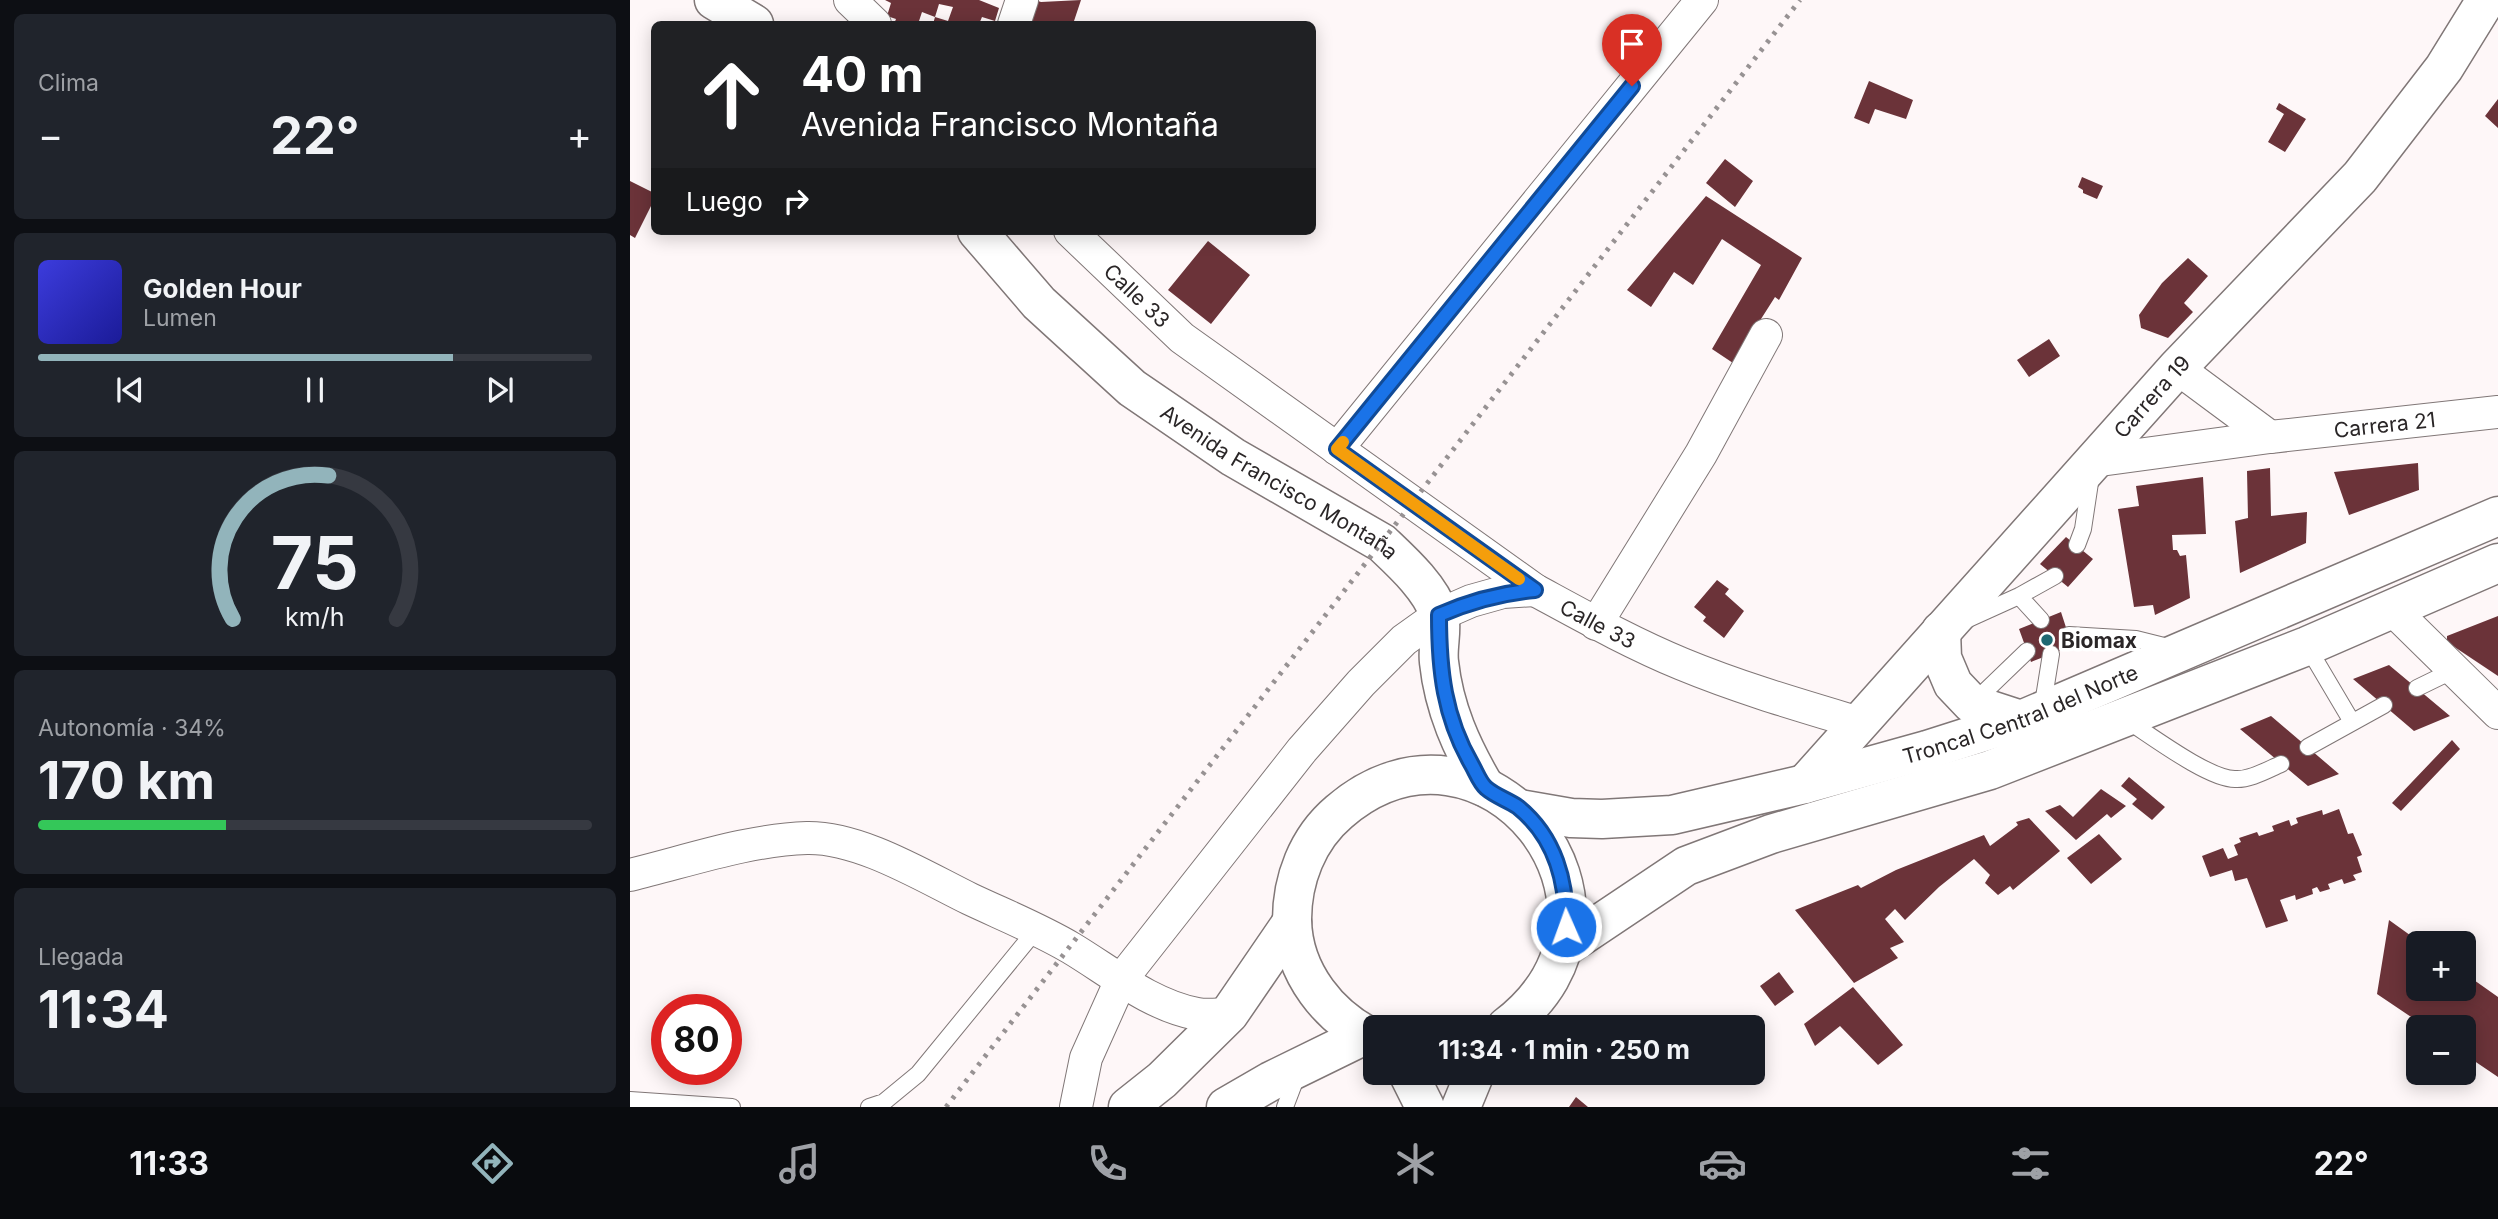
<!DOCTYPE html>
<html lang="es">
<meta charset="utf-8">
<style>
:root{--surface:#171b24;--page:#20242c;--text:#f1f3f6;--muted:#9ea1a6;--line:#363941;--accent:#92b4bb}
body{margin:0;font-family:Inter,sans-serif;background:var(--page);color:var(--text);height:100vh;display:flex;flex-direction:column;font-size:26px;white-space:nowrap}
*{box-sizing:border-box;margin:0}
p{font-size:23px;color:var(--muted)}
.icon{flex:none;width:38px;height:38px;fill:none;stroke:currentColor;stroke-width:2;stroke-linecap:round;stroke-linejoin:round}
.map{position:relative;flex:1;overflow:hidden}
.details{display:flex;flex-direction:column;gap:14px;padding:14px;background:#0d0f14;width:630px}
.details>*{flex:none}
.top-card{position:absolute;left:21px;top:21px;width:665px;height:214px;border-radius:10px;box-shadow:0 4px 18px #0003;background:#202124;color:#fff;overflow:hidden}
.buttons{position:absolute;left:1776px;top:931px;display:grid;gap:14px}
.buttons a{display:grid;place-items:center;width:70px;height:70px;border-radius:10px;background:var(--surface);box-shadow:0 4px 18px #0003;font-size:35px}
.speed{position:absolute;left:21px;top:994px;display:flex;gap:14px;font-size:35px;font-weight:700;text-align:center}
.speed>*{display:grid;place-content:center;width:91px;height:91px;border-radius:50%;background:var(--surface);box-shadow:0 4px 18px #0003;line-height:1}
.speed .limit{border:10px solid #d22;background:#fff;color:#111}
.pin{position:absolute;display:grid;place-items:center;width:60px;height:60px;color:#fff;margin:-72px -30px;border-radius:50% 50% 50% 0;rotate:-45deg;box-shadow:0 0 7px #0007}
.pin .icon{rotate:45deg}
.me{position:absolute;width:77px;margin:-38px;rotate:358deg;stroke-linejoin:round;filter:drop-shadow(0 0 5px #0008)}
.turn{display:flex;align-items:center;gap:24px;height:147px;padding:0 35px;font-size:32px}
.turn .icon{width:91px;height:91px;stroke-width:2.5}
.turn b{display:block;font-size:49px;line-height:60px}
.then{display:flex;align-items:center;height:66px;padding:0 35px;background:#0003;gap:14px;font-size:26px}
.big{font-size:52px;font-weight:700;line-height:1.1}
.details .card{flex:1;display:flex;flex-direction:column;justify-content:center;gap:10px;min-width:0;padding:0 24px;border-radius:10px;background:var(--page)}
.details .dial{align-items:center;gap:0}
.dial svg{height:182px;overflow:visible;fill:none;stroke:var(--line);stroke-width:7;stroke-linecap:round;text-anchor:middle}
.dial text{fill:var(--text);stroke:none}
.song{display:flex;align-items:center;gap:21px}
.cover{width:84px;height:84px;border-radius:10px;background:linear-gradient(135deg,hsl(240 70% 55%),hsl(240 70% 35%))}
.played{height:7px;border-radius:4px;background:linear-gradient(90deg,var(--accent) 75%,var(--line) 75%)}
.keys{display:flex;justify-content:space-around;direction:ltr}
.heat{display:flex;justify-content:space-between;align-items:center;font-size:38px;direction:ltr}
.charge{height:10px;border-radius:5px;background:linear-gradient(90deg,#34c759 34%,var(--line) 0)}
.trip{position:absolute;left:733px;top:1015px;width:402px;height:70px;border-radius:10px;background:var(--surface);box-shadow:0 4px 18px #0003;font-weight:700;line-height:70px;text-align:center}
.dock{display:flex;height:112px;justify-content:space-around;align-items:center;background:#090b0e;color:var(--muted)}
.dock .icon{width:49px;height:49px}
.dock .selected{color:var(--accent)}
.dock b{font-size:32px;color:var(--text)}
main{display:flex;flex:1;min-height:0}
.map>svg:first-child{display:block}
.building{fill:#6b3339}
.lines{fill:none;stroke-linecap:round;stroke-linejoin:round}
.lane-casing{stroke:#807777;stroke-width:18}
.street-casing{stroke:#807777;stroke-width:34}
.secondary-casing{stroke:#807777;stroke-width:41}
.highway-casing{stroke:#807777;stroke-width:41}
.lane{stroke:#fff;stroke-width:16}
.street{stroke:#fff;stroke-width:32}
.secondary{stroke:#fff;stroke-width:38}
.highway{stroke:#fff;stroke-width:38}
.rail{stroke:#979293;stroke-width:5;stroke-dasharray:3.5 7;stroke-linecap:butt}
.route-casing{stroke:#114b97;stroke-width:18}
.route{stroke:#1a73e8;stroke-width:12}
.slow{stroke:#f59e0b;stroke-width:12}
.poi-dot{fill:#1e6872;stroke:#fff;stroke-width:2.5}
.labels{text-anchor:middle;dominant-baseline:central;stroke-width:7;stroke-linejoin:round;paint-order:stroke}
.street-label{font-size:21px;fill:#2a2627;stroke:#fff}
.poi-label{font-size:21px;font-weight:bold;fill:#2a2627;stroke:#fff;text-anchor:start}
</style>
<main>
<section class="details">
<div class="card"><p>Clima</p>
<div class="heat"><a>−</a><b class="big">22°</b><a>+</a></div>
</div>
<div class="card">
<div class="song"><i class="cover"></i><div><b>Golden Hour</b><p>Lumen</p></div></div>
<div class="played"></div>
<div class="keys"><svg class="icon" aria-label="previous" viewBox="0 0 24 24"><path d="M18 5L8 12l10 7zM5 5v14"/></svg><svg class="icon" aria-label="pause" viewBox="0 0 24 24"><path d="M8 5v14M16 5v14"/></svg><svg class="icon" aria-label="next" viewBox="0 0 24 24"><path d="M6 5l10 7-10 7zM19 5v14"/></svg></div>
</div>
<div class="card dial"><svg viewBox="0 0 100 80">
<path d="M14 69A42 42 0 1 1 86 69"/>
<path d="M14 69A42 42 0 0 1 56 6" stroke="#92b4bb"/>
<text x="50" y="56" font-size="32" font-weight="700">75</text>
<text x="50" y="72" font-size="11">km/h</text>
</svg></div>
<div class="card"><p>Autonomía · 34%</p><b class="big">170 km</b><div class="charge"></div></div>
<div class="card"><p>Llegada</p><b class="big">11:34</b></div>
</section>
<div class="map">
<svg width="1868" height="1107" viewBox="0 0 1868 1107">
<rect width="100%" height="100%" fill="#fef7f8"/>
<!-- building -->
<path class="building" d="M255,0H349L369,8L365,21L352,17L349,24H303L305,17L318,21L323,7L309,4L305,17L292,12L288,24H264L266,19L257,16L261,3Z
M405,0L411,2L451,0L443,24H397Z
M1239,81L1283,100L1276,119L1245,109L1239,124L1224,118Z
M1868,99V128L1855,116Z
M1649,103L1676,119L1655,152L1638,142L1654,114L1646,109Z
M1095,159L1123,181L1105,207L1076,183Z
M1452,177L1473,186L1467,199L1453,193V190L1448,187Z
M0,181L24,193V200L5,238L0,235Z
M1076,196L1172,258L1149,300L1145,297L1103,363L1082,349L1131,265L1092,239L1063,285L1044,272L1021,307L997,290Z
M578,241L620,275L581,324L538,290Z
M1558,258L1578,276L1554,303L1563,312L1538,338L1511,328L1509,315L1532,283Z
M1419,339L1430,356L1399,377L1387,360Z
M1788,463L1789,490L1719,515L1704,472Z
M1640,468L1641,516L1677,512L1676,543L1610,573L1605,521L1618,518L1617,471Z
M1573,477L1576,534L1542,535L1543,550H1547L1550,556L1556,555L1560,598L1525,615L1523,605L1504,607L1488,509L1509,506L1506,486Z
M1436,537L1463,559L1438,587L1410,564Z
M1087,580L1099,589L1095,594L1114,611L1094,638L1073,621L1076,617L1064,607Z
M1431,612L1442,646L1401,662L1389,629Z
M1868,616V676L1817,642V636Z
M1759,665L1820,716L1784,731L1723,679Z
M1641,716L1709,774L1678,786L1610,729Z
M1822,740L1830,749L1771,811L1762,803Z
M1499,777L1535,807L1522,820L1502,804L1507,799L1491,786Z
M1471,789L1496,806L1481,818L1477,814L1446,840L1415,811L1430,805L1443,817Z
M1709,809L1718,834L1723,833L1732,855L1727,857L1732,872L1723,875L1726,880L1714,884L1712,879L1698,884L1700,889L1690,892L1687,887L1682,889L1683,894L1666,900L1665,895L1650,900L1658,921L1636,928L1617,878L1605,881L1602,870L1580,877L1572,856L1593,848L1598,859L1608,855L1604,845L1611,842L1609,838L1627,832L1629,836L1644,831L1642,826L1659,820L1661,826L1668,823L1666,818L1692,810L1693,815Z
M1399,818L1430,851L1383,890L1380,886L1368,895L1355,883L1360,875L1344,859L1309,887L1275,920L1265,909L1255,919L1274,942L1260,948L1268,958L1224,983L1165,910L1228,885L1231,888L1266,870L1354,835L1360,846L1388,825L1386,822Z
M1469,834L1492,859L1461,884L1437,858Z
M1759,920L1791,943H1788V989H1834V973L1868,997V1077L1834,1054V1027H1796L1747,994Z
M1149,972L1164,992L1145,1006L1130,986Z
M1223,987L1273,1045L1248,1065L1210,1026L1185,1046L1174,1024Z
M946,1097L958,1107H939Z"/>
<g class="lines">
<defs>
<path id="lane" d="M1447,545L1453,529L1461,476
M1389,596L1411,620
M1336,620L1389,596L1425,576
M1439,635L1506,639L1542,648
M1677,646L1722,722
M1787,688L1824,670
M1343,703L1397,651
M1412,710L1421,654
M1495,719C1519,734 1578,779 1605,779C1620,780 1637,770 1651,764
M1678,747L1754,705
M0,1100L102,1107
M239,1107L254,1102L288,1074L406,930
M655,1107L668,1073"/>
<g id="street">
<path d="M220,0L245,24"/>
<path d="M384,24L392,0"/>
<path id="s1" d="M440,231L552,338L905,590C953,616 1001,643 1052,664C1110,688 1169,705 1229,723"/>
<path d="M1547,368L1640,437"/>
<path d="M707,449L1072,0"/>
<path id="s2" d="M1463,461L1640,437L1868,412"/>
<path d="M1762,609L1868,713"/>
<path d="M966,624L1071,454L1136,335"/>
<path d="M0,875C58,861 117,840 177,838C230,837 293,876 340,899C374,915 409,929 441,948C481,972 520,1005 567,1014C578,1016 589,1014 599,1014"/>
<path d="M446,1107L456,1058L491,980L672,750L731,683L774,640L809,615L841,601L873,592L905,590"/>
</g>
<g id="secondary">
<path d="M84,0L124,24"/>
<path id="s3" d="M347,231L409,303L502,388L603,457L752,543C772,562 800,587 809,614C813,628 807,647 809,662C814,709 832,748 855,787"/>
<path d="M1311,631L1312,658L1323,684L1342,704L1391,720"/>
<path id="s4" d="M1175,784L1547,368L1730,177L1814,68L1856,0"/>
<path d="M778,1073L795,1107"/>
<path d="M831,1107L845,1073"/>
</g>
<g id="highway">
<path id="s5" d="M890,809L941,818L972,819L1042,815L1175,784L1297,750L1391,720L1868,516"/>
<path d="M932,949L1056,866L1141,834L1360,770L1677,646L1868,563"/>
<path d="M746,1040C699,1018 663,973 662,920C662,880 677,839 709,812C854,687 1033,908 876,1027"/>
<path d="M498,1107L532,1080L599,1014L662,922"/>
<path d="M596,1107L641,1081L735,1035"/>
</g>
</defs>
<!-- lane casing -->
<use href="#lane" class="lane-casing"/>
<!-- street casing -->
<use href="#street" class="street-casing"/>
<!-- secondary casing -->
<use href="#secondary" class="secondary-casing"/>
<!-- highway casing -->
<use href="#highway" class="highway-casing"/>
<!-- lane -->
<use href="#lane" class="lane"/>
<!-- street -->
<use href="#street" class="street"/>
<!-- secondary -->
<use href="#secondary" class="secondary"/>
<!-- highway -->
<use href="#highway" class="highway"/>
<!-- rail -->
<path class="rail" d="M316,1107L1170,0"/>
</g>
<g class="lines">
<defs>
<path id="route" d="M936,927C937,882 925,837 888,807C878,800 865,796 856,788C850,783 846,772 842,765C814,717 809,670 809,615C841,601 870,593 905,590L707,449L1002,86"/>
</defs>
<!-- route casing -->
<use href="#route" class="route-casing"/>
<!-- route -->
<use href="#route" class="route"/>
<!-- slow -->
<path class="slow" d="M713,442L707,449L889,579"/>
</g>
<!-- markers -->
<circle class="poi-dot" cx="1417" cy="640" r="7"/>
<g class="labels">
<!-- street labels -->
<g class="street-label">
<text stroke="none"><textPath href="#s1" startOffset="93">Calle 33</textPath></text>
<text stroke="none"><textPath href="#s4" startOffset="520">Carrera 19</textPath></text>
<text stroke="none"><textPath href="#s2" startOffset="294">Carrera 21</textPath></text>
<text stroke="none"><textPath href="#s3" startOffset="396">Avenida Francisco Montaña</textPath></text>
<text stroke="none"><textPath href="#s1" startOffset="660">Calle 33</textPath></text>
<text stroke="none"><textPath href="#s5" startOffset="516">Troncal Central del Norte</textPath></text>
</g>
<!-- poi labels -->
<g class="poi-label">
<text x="1431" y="640">Biomax</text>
</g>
</g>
</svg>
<div class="buttons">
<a>+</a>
<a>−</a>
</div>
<div class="speed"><div class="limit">80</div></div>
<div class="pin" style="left:1002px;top:86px;background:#d93025"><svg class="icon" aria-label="arrive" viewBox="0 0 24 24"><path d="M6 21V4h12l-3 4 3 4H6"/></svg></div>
<svg class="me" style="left:936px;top:927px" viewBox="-20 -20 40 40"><circle r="17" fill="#1a73e8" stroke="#fff" stroke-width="3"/><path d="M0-11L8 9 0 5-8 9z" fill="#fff"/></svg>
<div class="trip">11:34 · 1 min · 250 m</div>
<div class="top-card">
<div class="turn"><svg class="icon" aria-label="ahead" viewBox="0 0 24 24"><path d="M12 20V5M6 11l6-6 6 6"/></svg><div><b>40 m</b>Avenida Francisco Montaña</div></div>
<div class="then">Luego<svg class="icon" aria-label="right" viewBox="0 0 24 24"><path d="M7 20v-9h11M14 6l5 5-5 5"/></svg></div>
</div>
</div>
</main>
<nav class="dock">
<b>11:33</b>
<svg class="icon selected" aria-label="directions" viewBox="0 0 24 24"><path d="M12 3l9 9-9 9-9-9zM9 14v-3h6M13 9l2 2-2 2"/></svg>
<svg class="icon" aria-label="music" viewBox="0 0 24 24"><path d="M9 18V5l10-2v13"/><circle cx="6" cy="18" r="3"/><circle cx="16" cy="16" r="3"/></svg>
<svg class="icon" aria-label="phone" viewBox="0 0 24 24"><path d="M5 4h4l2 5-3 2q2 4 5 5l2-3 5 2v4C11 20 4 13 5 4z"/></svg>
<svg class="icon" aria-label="climate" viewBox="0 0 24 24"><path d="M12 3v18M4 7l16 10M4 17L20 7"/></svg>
<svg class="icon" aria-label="car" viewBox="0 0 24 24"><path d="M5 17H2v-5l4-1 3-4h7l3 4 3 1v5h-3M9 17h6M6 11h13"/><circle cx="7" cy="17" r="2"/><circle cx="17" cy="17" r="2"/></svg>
<svg class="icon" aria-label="filters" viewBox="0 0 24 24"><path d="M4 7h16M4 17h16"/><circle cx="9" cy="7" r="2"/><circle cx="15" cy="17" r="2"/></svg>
<b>22°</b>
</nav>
